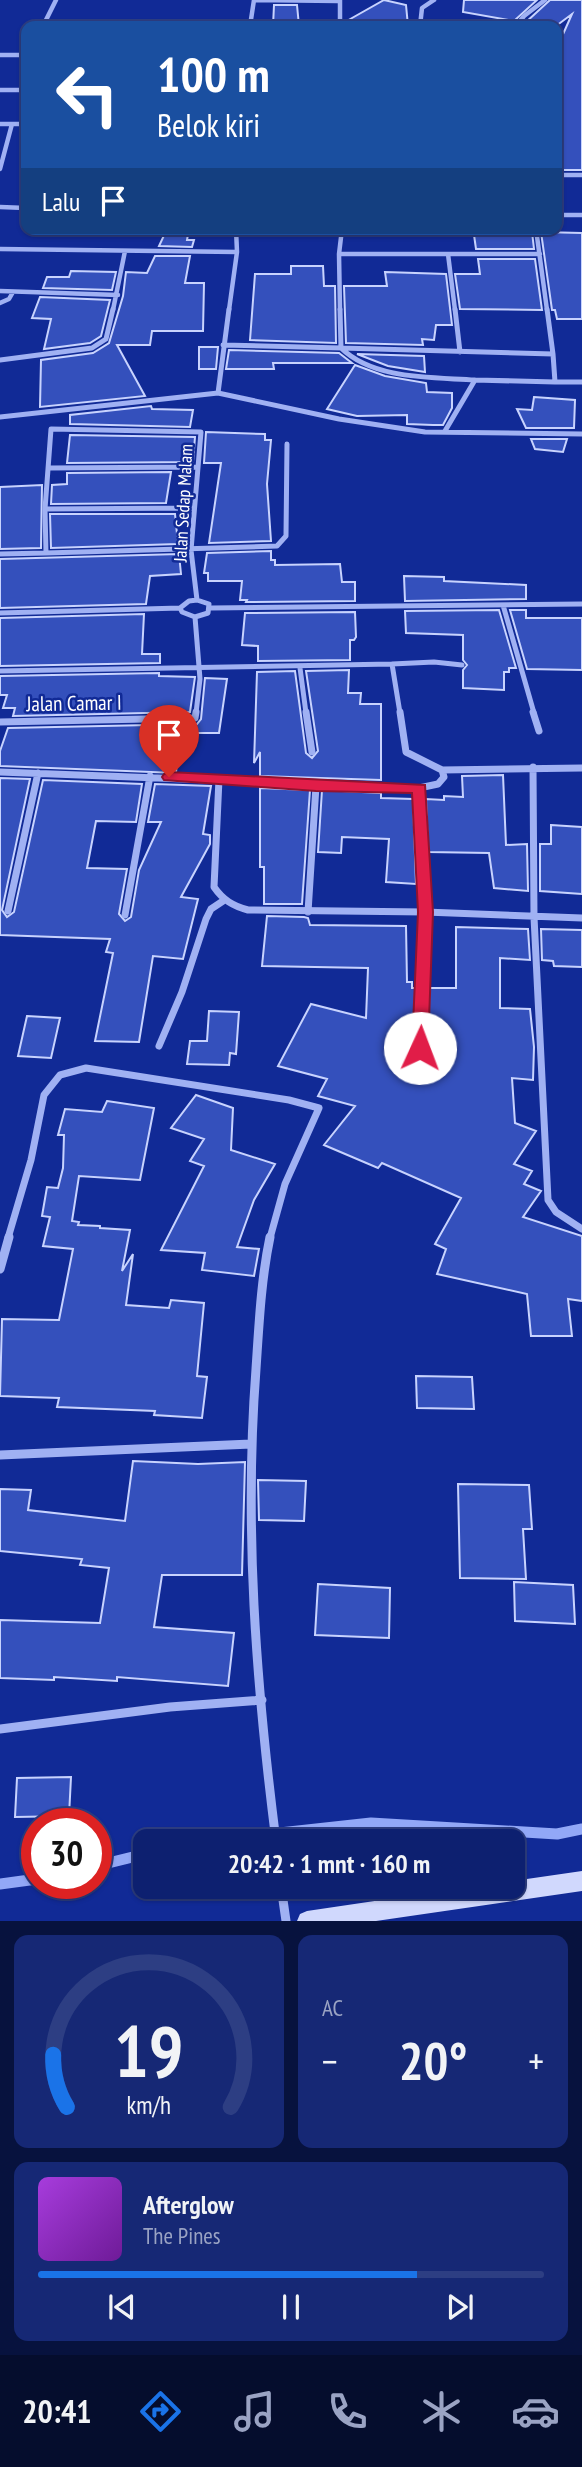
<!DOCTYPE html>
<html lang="id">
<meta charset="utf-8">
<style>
:root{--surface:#0d2070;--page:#162875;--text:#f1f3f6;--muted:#9aa3c3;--line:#2d3e83;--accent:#1a73e8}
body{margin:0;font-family:"PT Sans Narrow",sans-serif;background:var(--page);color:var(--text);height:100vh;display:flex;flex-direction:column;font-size:26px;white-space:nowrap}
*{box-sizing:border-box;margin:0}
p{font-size:23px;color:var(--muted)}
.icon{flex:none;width:38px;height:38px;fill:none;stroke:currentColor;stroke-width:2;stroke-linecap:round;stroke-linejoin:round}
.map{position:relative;height:1921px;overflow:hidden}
.drawer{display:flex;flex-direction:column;gap:14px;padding:14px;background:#07123e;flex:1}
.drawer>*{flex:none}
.hud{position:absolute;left:21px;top:21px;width:541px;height:214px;border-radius:14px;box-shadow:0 2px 5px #0004,0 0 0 2px var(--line);background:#1a4fa0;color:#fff;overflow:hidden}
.speed{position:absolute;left:21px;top:1808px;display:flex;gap:14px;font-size:35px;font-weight:700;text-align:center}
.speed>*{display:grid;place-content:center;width:91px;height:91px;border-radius:50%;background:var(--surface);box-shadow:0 2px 5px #0004,0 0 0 2px var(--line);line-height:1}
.speed .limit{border:10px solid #d22;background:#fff;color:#111}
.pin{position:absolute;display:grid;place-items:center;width:60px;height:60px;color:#fff;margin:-72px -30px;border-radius:50% 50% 50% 0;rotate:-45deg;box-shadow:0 0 7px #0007}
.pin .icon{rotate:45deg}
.me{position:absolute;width:77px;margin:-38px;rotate:2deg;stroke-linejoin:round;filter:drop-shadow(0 0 5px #0008)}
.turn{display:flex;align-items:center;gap:24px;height:147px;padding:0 21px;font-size:32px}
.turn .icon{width:91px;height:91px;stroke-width:2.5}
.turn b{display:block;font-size:49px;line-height:60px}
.then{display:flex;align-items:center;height:66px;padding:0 21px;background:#0003;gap:14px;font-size:26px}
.big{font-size:52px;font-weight:700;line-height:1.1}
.drawer .card{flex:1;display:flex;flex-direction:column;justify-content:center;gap:10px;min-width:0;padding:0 24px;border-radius:14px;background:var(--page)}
.drawer .dial{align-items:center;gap:0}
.dial svg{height:182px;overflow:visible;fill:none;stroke:var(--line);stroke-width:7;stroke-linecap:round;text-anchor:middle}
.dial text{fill:var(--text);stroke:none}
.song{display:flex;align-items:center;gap:21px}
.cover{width:84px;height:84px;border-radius:10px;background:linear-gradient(135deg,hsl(280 70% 55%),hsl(280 70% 35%))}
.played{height:7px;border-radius:4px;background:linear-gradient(90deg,var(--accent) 75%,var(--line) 75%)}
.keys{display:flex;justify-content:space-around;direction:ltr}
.heat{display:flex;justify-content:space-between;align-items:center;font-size:38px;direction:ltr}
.drawer .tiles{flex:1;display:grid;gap:14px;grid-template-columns:1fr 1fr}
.card:last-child{grid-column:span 2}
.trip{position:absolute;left:133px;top:1829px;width:392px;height:70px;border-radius:14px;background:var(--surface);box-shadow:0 2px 5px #0004,0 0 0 2px var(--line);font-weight:700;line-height:70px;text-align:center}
.tabs{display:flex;height:112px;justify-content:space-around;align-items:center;background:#050d2d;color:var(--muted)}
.tabs .icon{width:49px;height:49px}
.tabs .current{color:var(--accent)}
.tabs b{font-size:32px;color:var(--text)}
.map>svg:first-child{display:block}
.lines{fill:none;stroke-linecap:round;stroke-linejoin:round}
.stream{stroke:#92a8f7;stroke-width:11}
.building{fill:#3450bc;stroke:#c8d3fe;stroke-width:2}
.minor-far3{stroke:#a0b1f3;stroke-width:4.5}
.minor-far2{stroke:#a0b1f3;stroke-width:5}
.minor-far1{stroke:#a0b1f3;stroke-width:7}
.minor{stroke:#a0b1f3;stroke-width:9}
.secondary{fill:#d0d8fd;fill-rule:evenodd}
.route{fill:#e11d48;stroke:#92132f;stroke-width:2}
.labels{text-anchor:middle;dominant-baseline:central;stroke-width:5;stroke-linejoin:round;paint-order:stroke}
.far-street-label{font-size:18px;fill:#fff;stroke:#112a96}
.street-label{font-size:21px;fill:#fff;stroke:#112a96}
</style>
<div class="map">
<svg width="582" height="1921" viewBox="0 0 582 1921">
<rect width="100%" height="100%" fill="#112a96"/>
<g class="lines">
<!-- stream -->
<path class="stream" d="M207,1841L371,1823L557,1834L582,1829
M96,1866L145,1854
M0,1884L37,1879"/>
</g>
<!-- building -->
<path class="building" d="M384,0L406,5L408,26H345V22Z
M464,0H537L514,21L463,12Z
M550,0H582V170H558L556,167V50L572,14L556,26L525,23Z
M274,5H297L299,26H273Z
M167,229H189L187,240H194L192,247L159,246Z
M523,232H532L534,249H476L474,235H524Z
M541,232L582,233V319H557L555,310H552Z
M155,256H190L185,283H204L203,331H152L150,345H117L145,396L40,407L41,360L93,353L109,343L123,296L126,272L147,273Z
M478,259H535L542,310L460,309L455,274H480Z
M291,266H323L324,286H335L336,343L250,340L255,274H291Z
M71,271L116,272L112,290L43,288L47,277H69Z
M385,272L446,274L452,325H436L434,340L422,339L423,345L346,343L344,286H387Z
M40,297L110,300L101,336L90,343L44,349L51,319L32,318Z
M199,347H218L216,369H199Z
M229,350L339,353L352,363H273L274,369H226Z
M357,354L424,356L425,372L388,366Z
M355,365L385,376L426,383L427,392L452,393V408L443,425H433L407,424V415L357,416L327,409Z
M534,397L575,400L574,428H526L517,409L532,410Z
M151,406L152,409L193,410L190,427L70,424V415Z
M206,432L265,434V440H271L267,484L271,541L209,543L221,463H204Z
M70,435L195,437L193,462L67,463Z
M531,439H567L563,452L535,449Z
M171,472L166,503L51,504L52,485L67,484V473Z
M42,485L41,548L0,549V487Z
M50,514H175L178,544L51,548Z
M271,551V560H275V565L340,564L342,582H355V601L246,602L247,600H240L242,581H208V573H204L207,553Z
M179,554L181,574L150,576L146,604L0,608V559Z
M404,576L444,577V581L526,585V599L405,601Z
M499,610L516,668H509V672H504V690L463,688V670L467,665L463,660V635L406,633L405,611Z
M510,610H526V618H582V670L527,669Z
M355,612L356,637L354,640H350V660L258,661V646L242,645L245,613Z
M144,614L142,654H160V663L0,666V618Z
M349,670L348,693H361L360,704H381V780L260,776V752L254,763L257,672L295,671L306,753L312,758L318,751L306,671Z
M159,673V676L195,677L190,712L13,716L15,708H3L7,695H0V676Z
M205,678L227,679L219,733H179L176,773L0,766V751L8,728L197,724L201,719Z
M503,775L506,845L527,844L528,891L494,888L489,853L428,852L426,799L444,800V796L463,797L462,776Z
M0,778L30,779L2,910L7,917L14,912L43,780L142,784L136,822L96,821L87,868L127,869L119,914L125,921L131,917L139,870L161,822H148L155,784L211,786L203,834L210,835V844L181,897L198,899L183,959L153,956L139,1042L95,1041L113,953L106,952L110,939L0,935Z
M260,788L310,790L302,904H264V867H260Z
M322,790L381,793V798L413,799L416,884L386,882L389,839L342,837L341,853L318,852Z
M551,825L582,827V894L540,891V844H551Z
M267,916L304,917L308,918L310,925L406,926L407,982H412V988H416L414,1048L419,1054L426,1048L428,988H456V927L528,929L530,960L500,958V1008L530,1009L534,1047L533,1080L512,1078L515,1123L536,1131L514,1164L532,1171L524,1184L541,1191L523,1217L582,1236V1301L568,1299L572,1336H531L527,1294L437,1274L446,1249L435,1244L461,1198L382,1163L378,1168L324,1145L355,1106L318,1096L327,1079L278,1066L311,1004L366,1018L368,968L262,966Z
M541,929L582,930V967L554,966L553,961L542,960Z
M209,1011L239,1012L236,1054L230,1053L229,1065L187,1064L190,1041H207Z
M27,1016L60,1018L51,1058L18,1056Z
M196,1095L233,1108L231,1150L275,1164L254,1200L237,1247L259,1249L254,1276L202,1270L205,1253L161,1250L204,1166L190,1161L204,1139L171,1128Z
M107,1101L154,1108L140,1180L79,1176L72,1221L79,1222L78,1225L100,1226V1228L130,1230L122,1271L133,1254L126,1305L169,1308L171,1300L204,1303L197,1376L207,1377L202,1418L154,1415L155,1411L57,1407L59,1398L0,1396L2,1319L59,1320L73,1249L43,1246L50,1217L42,1216L47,1187L58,1188L63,1168L64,1135H58L65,1109L102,1112Z
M416,1376L472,1377L474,1409L417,1408Z
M133,1461L198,1464L245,1462L242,1575H162L154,1627L234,1633L228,1686L117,1677V1681L54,1677V1680L0,1678V1620L100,1623L109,1568L80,1565L82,1559L0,1551V1489L31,1490L28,1510L125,1521Z
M258,1480L306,1481L304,1521L259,1520Z
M458,1484L529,1485L532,1529H523L526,1579L460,1578Z
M514,1582L573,1585L575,1624L515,1621Z
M318,1584L390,1588L389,1638L315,1635Z
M71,1777L69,1816L15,1817L17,1778Z"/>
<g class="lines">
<!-- minor-far3 -->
<path class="minor-far3" d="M254,0L338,1
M340,0V26
M43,26L56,0
M250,26L254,0
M420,26L422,8L434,0
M516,26L524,16L545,0
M0,55H26
M0,90H26
M0,124H26
M0,169L12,124
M556,175H582
M0,207L26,208
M556,215H582
M536,229L547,310
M0,249L237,252
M339,254H448
M0,291L118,295
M0,303L9,299L13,292
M113,310L125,251
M229,310L237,252L236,229
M340,310L339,254L342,229
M455,310L448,254H540"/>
<!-- minor-far2 -->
<path class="minor-far2" d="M455,309L460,352
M223,345L341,348L340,309
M341,348L553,354L547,309
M341,348C374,380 432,377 475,380
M553,354L555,382H582
M0,360L92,348L106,339L113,309
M218,393L229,309
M0,417L218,393L339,419L425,432L582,434
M445,431L475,380L555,382
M50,468L197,467
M45,509L193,508
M46,553L277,546L286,536L287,444
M0,554L46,553L45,509L51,429L201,432L191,550L197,600
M197,600L209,604L208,613L195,617L182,612L180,608L189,601Z
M503,605L534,713
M211,608L582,604
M0,613L180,608
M195,617L200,679L196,713
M392,664L434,662L462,665
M300,668L306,713
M0,671L392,664L400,713"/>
<!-- minor-far1 -->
<path class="minor-far1" d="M306,712L312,752
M400,712L406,752L442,770L582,768
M533,712L539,731
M0,722L195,718L196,712
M533,767L534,917L548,1200L556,1212L582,1229
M0,772L419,788L438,784L444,777L442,770
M219,779L214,887C223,900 233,906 248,910L425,912L582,918
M419,788L425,912L420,1048
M8,911L38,773
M308,912L316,786
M125,915L150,776
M159,1046L182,992L206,919L211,909L223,901
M8,1238L31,1160L44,1095L60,1075L86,1068L289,1100L319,1108L285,1184L270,1238"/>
<!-- minor -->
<path class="minor" d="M270,1237C261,1280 259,1325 256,1369C244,1527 256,1684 276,1841
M0,1269L9,1237
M0,1455L251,1444
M0,1729L170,1707L262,1700
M281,1886L286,1921"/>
<!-- secondary -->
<path class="secondary" d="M582,1871V1891L376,1921H297L300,1914L307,1911L476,1886H513V1881Z"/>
</g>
<!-- route -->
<path class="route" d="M169,772L425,785L433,912L428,1048L426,1052L420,1054L412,1048L418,912L412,793L316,791L164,780L162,777L164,774Z"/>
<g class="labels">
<!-- far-street labels -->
<g class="far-street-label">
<text transform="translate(183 503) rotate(-87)">Jalan Sedap Malam</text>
</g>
<!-- street labels -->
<g class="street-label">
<text transform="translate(74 703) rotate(-1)">Jalan Camar I</text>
</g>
</g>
</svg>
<div class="speed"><div class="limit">30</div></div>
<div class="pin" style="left:169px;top:777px;background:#d93025"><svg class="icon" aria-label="arrive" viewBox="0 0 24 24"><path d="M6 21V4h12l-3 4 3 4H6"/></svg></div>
<svg class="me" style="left:420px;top:1048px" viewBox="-20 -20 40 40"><circle r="19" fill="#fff"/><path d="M0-13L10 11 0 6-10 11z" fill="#e11d48"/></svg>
<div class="trip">20:42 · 1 mnt · 160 m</div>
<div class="hud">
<div class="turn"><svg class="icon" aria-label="left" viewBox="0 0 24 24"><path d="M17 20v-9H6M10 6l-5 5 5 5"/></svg><div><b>100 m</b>Belok kiri</div></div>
<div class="then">Lalu<svg class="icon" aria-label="arrive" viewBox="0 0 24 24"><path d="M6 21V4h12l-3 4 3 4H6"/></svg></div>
</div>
</div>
<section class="drawer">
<div class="tiles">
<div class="card dial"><svg viewBox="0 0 100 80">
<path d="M14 69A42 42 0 1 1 86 69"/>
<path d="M14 69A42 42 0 0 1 8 46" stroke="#1a73e8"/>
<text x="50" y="56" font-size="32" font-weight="700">19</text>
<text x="50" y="72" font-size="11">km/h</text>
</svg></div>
<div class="card"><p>AC</p>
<div class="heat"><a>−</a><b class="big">20°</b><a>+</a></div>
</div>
<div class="card">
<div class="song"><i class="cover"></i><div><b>Afterglow</b><p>The Pines</p></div></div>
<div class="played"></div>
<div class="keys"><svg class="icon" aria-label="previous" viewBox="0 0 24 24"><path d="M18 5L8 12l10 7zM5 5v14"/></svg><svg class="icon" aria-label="pause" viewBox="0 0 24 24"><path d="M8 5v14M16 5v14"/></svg><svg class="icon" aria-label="next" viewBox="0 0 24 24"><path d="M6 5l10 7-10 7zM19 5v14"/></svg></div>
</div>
</div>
</section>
<nav class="tabs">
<b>20:41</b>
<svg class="icon current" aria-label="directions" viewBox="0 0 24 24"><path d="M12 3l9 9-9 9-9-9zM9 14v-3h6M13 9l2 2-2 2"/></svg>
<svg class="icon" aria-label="music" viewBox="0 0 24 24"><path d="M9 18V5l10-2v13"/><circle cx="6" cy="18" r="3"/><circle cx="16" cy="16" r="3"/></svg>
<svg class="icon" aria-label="phone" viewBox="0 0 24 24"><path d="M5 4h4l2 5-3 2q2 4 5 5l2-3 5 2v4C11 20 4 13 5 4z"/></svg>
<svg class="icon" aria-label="climate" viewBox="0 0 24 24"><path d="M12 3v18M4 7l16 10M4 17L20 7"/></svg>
<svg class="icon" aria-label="car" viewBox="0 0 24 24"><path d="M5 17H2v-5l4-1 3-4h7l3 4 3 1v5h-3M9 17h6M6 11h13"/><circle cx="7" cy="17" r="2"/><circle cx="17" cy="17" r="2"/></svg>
</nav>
